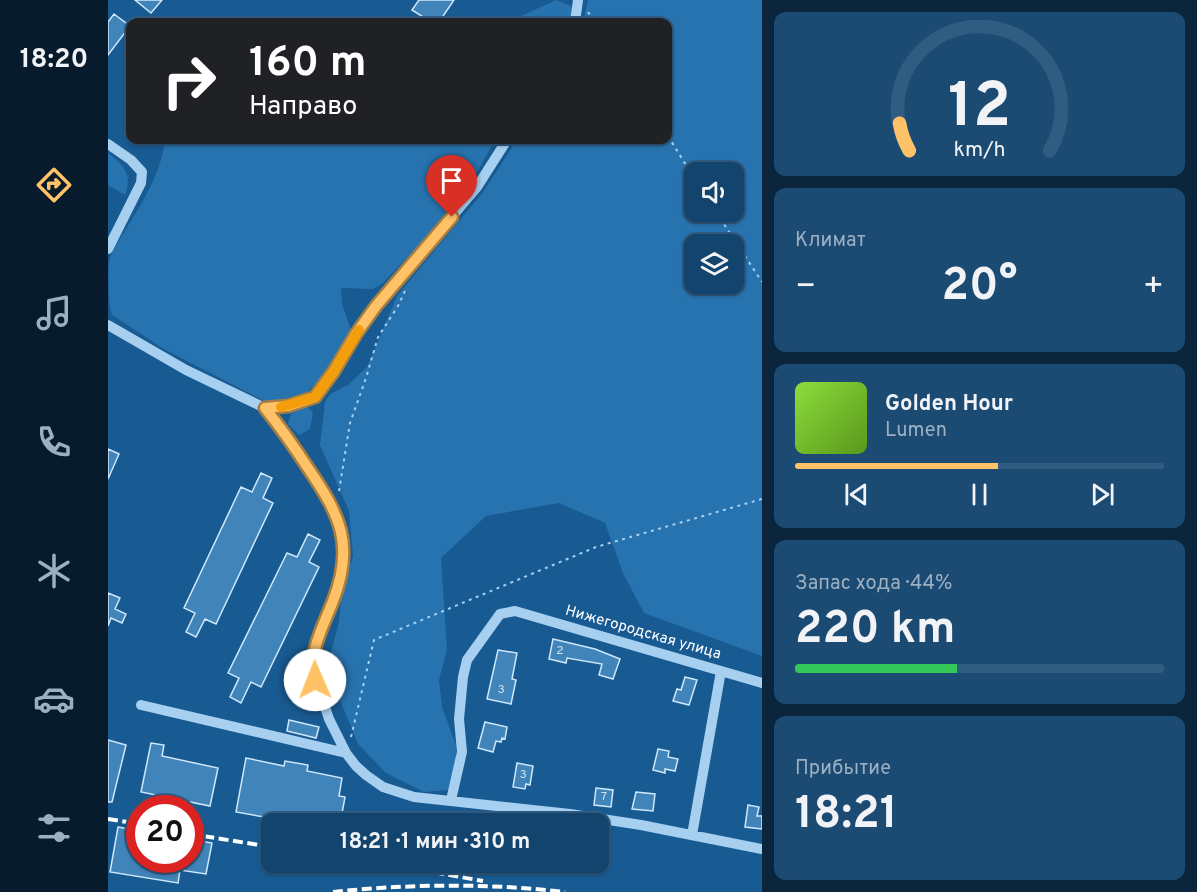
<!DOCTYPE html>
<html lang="ru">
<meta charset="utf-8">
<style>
:root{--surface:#12446e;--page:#1b4b73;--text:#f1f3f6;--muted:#9cb0c2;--line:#315c81;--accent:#ffc266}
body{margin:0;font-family:Overpass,sans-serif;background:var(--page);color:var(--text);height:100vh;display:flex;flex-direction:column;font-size:22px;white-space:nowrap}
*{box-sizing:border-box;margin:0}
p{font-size:20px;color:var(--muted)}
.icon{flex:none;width:33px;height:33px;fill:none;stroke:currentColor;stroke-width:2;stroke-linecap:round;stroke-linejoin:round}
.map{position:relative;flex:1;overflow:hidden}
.drawer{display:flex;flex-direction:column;gap:12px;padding:12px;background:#0a253c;width:435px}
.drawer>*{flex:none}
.banner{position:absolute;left:18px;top:18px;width:546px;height:126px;border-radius:12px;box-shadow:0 2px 4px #0004,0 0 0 2px var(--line);background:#202124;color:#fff;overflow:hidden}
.buttons{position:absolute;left:576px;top:162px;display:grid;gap:12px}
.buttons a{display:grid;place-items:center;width:60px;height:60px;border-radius:12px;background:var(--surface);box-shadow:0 2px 4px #0004,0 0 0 2px var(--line);font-size:30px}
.speed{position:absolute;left:18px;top:795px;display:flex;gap:12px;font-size:30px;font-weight:700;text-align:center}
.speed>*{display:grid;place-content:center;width:78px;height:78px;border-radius:50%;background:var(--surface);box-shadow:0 2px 4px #0004,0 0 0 2px var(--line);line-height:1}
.speed .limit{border:9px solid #d22;background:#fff;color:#111}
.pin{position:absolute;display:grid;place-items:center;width:51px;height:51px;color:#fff;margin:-62px -26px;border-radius:50% 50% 50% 0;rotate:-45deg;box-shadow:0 0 6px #0007}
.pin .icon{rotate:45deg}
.me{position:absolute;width:66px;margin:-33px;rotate:359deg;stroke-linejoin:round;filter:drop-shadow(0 0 4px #0008)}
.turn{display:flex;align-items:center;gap:21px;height:126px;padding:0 24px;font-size:27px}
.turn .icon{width:78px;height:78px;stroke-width:2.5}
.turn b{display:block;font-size:42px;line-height:51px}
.big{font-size:45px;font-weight:700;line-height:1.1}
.drawer .widget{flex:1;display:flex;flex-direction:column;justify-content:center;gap:9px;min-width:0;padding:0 21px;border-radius:12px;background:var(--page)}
.drawer .dial{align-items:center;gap:0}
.dial svg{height:156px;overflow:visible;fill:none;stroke:var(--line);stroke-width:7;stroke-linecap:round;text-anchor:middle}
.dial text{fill:var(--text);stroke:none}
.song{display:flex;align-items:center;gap:18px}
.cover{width:72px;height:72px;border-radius:9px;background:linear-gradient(135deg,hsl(90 70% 55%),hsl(90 70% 35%))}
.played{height:6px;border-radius:3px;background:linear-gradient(90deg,var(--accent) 55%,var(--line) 55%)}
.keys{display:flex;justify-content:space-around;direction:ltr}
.heat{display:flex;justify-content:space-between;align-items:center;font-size:33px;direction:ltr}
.charge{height:9px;border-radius:4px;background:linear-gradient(90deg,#34c759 44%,var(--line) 0)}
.trip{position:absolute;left:153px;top:813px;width:348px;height:60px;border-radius:12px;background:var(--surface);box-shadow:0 2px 4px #0004,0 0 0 2px var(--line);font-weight:700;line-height:60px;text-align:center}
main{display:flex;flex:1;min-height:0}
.menu{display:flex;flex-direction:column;width:108px;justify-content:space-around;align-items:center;background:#071b2c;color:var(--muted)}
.menu .icon{width:42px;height:42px}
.menu .selected{color:var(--accent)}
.menu b{font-size:27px;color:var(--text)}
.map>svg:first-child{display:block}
.green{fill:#2773af;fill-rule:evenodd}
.building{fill:#4084ba;stroke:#cee7fb;stroke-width:1.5}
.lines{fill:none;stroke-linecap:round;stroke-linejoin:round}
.path{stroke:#a7d0f0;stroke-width:2;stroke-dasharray:3 4.5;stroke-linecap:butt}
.minor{stroke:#a7d0f0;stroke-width:10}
.rail{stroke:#fff;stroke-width:4;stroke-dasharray:10 4.5;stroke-linecap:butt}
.route-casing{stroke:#a67e42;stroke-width:15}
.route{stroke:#ffc266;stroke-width:10}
.slow{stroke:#f59e0b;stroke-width:10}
.labels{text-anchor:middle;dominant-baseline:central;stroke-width:6;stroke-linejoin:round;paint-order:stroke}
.number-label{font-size:12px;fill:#cfe0ee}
.street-label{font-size:15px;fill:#fff;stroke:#185a92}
</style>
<main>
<nav class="menu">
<b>18:20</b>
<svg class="icon selected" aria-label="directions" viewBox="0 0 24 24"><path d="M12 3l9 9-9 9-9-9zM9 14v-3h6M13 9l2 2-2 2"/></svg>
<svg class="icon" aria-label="music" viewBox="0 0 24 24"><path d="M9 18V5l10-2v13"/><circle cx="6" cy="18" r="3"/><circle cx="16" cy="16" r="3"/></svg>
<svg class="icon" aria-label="phone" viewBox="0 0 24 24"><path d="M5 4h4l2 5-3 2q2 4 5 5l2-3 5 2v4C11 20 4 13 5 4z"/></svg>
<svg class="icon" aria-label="climate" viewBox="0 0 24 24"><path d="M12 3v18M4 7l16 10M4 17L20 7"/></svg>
<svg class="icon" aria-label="car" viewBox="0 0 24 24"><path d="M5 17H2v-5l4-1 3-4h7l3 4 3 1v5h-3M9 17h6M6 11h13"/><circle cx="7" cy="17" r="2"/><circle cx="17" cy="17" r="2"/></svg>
<svg class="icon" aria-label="filters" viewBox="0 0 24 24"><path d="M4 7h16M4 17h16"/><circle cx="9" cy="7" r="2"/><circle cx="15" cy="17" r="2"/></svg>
</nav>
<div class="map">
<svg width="654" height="892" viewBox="0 0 654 892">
<rect width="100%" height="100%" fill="#185a92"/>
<!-- green -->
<path class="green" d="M448,0L463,6L465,19L463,22H400Z
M480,0H654V656L536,613L515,573L497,523L451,503L378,516L333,558L339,650L331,680L334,707L348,745V766L340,790L316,792L278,773L250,744L219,668L231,622L233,599L245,556L241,511L212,445L217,402L222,394L240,385L259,367L289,296L375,192L409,140H560V22H475ZM586,172H626V212H586ZM586,244H626V284H586Z
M57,140H387L368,174L314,242L275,283L265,289L233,288L234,304L243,330C227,356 210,395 177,403C172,404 164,402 158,402L54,348L4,315C0,304 0,273 1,261C5,248 14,236 21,224C37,199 54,169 57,140Z
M0,153C16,165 25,175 17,195L0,185Z
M197,405L205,412L202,429L191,435L180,424L183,413Z"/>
<!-- building -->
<path class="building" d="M27,0H54L43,13Z
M311,0H346L331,22H323L304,10Z
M6,14L22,26L0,55V22Z
M0,449L11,454L0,479Z
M153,473L164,478L155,498L165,503L108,624L97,619L88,637L78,632L87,613L76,608L133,487L144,492Z
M200,534L212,540L201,562L211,567L153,687L143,682L133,703L122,697L131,678L120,673L179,553L189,557Z
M0,593L12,598L7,609L18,614L14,623L3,618L0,626Z
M445,639L487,649L512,659L505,679L491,675L494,664L459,658L458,663L441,659Z
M390,650L409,653L404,679L408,680L403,704L379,699Z
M577,677L589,680L581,705L565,701L569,689L573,690Z
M181,720L211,727L208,738L179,731Z
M377,722L399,727L397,739L394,738L393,742L388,741L385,752L370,748Z
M0,740L18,745L4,802H0Z
M43,743L56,745L54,756L110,768L102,806L33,792Z
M550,749L561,751L560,757L570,759L567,771L557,769V773L545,770Z
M138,758L176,766L177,761L200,765L199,771L234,778L231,796L237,797L232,824H167L168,819L128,812Z
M409,763L425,766L422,785L418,784L417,789L405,787Z
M488,788L505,790L503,807L486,805Z
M528,792L547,794L545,811L524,809Z
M640,805L651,807L649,816H654V829L637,827Z
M10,827L32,831V860H82V839L104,843L98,874L72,870L70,883L2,872Z"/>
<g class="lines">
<!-- path -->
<path class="path" d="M480,12L487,22
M560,136L586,178
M608,212L654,282
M231,491L242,423L258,378L270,337L290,306L297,291
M243,737L266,640L488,547L654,499"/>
<!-- minor -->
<path class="minor" d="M467,22L470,0
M0,144L23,160L34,172L33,183L0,249
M0,325L78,370L157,408L178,434L220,497L227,512L234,538L235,565L229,589L206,649L204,668L221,719L238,753L248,766L258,775L275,787L306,797L462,814L533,825L654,849
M157,408L180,406L207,397L226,371L248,334L268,306L369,187L399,140
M33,705L238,753
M343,800L354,752L351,719L355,677L359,660L392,614L407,611L654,683
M584,835L613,671"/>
<!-- rail -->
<path class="rail" d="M0,819L32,824
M82,834L164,847
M269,862L375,881
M225,892C301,884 381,883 457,892"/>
</g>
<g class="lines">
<defs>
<path id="route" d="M207,680C200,652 215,627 225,601C247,545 232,515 200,468C187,448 173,428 157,408L180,406L207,397L226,371L248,334L268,306L344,217"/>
</defs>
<!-- route casing -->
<use href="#route" class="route-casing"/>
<!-- route -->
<use href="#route" class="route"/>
<!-- slow -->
<path class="slow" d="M173,407L207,397L226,371L251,330"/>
</g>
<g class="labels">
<!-- number labels -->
<g class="number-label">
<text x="452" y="651">2</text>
<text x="393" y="690">3</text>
<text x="415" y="775">3</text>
<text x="496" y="797">7</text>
</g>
<!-- street labels -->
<g class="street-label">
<text transform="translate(535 633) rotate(16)">Нижегородская улица</text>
</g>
</g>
</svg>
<div class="buttons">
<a><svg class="icon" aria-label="sound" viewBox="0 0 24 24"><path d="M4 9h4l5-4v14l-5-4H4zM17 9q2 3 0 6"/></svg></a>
<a><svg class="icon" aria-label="layers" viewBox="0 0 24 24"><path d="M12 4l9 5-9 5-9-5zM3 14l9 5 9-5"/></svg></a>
</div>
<div class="speed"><div class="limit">20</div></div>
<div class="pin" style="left:344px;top:217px;background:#d93025"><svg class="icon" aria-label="arrive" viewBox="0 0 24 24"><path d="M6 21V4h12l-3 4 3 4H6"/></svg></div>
<svg class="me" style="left:207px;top:680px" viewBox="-20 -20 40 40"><circle r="19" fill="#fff"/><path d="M0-13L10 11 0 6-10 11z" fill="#ffc266"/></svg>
<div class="trip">18:21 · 1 мин · 310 m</div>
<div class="banner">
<div class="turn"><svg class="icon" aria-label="right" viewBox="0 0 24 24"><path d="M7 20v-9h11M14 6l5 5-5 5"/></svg><div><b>160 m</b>Направо</div></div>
</div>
</div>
<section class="drawer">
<div class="widget dial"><svg viewBox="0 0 100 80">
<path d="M14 69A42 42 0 1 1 86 69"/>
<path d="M14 69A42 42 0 0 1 9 55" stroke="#ffc266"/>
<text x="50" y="56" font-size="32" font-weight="700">12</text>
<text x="50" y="72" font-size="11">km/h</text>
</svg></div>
<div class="widget"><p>Климат</p>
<div class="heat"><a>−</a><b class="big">20°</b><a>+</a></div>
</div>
<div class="widget">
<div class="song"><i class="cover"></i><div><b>Golden Hour</b><p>Lumen</p></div></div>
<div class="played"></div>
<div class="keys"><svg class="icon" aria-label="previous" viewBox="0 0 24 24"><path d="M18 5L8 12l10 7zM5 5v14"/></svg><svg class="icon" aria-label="pause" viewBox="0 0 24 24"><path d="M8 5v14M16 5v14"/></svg><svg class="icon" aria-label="next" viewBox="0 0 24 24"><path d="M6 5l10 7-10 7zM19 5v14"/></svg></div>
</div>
<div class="widget"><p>Запас хода · 44%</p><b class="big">220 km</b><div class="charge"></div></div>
<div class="widget"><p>Прибытие</p><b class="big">18:21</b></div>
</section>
</main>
